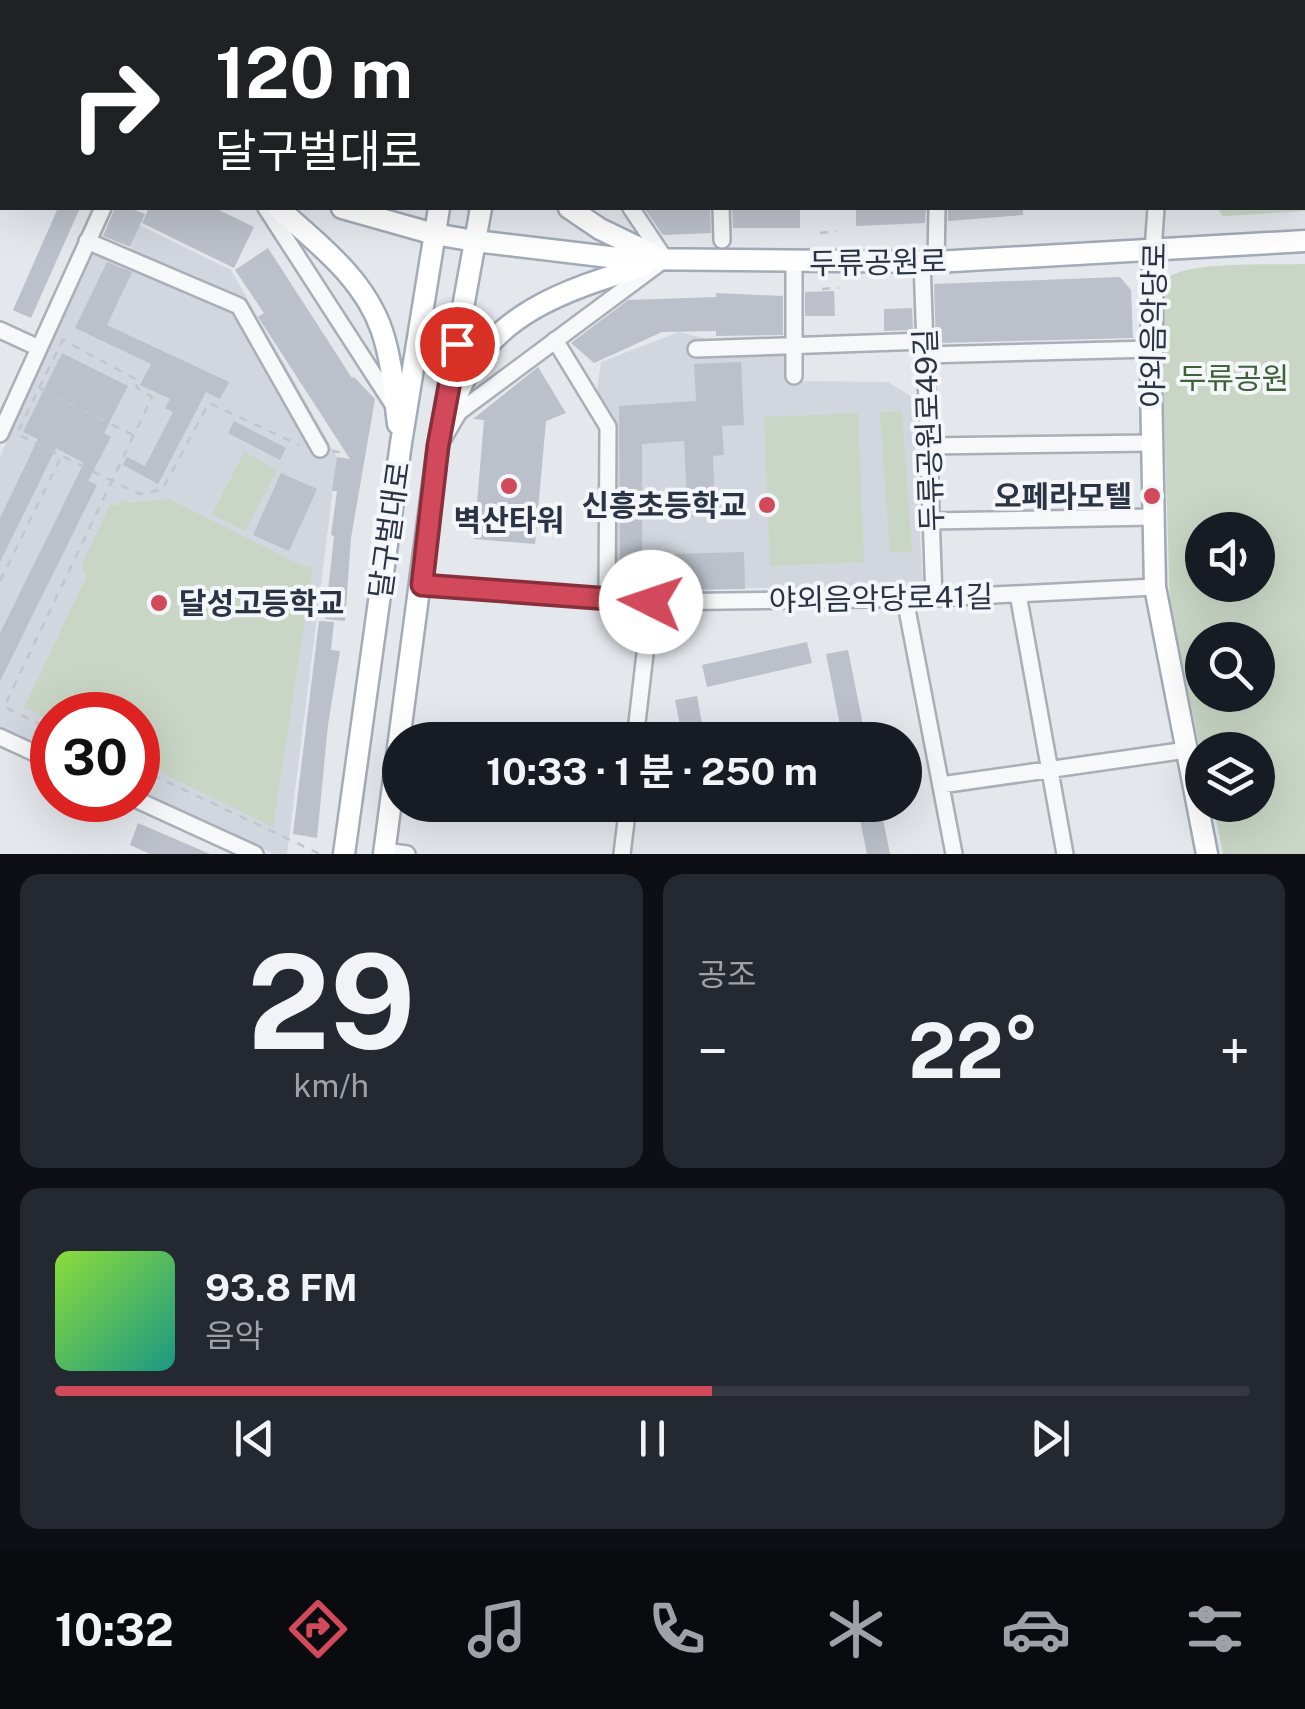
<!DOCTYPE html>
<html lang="ko">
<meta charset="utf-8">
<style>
:root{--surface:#171b24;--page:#242831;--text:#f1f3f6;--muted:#9ea1a6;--line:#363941;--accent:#d1495b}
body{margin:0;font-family:"Public Sans","Noto Sans KR",sans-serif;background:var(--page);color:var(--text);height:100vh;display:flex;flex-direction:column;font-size:38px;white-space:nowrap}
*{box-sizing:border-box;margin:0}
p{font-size:32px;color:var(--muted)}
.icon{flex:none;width:55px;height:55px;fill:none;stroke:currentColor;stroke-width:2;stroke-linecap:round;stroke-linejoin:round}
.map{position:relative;height:854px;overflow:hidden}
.drawer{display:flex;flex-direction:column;gap:20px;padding:20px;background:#0d0f14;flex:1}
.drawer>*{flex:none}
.hud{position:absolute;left:0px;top:0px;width:1305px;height:210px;box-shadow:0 10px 40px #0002;background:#202124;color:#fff;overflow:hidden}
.tools{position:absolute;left:1185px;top:512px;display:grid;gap:20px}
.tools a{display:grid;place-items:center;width:90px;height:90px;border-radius:50%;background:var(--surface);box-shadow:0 10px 40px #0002;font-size:50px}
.speed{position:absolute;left:30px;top:692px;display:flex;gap:20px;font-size:50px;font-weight:700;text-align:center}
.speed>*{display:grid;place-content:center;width:130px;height:130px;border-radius:50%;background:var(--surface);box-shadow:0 10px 40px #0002;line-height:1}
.speed .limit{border:15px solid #d22;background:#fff;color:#111}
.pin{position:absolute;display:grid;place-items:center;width:85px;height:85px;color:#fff;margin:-42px;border:5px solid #fff;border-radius:50%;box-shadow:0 2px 10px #0007}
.me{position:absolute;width:110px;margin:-55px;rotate:274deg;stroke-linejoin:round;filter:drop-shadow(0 0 8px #0008)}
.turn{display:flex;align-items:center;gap:35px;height:210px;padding:0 50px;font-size:45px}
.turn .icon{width:130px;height:130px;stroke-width:2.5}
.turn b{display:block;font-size:70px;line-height:85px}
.big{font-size:75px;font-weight:700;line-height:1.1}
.drawer .card{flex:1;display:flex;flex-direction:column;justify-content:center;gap:15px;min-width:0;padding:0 35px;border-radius:20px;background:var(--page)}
.drawer .dial{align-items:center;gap:0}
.dial b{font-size:130px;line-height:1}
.song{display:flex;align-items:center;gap:30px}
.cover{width:120px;height:120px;border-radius:15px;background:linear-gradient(135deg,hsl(90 70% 55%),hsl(170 70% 35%))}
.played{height:10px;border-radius:5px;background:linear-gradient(90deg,var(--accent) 55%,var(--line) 55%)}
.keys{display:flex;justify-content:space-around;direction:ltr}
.heat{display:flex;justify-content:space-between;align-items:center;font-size:55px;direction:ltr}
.drawer .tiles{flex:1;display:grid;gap:20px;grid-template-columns:1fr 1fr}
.card:last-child{grid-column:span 2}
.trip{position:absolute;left:382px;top:722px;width:540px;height:100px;border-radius:50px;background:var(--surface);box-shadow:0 10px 40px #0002;font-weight:700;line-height:100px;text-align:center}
.menu{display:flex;height:160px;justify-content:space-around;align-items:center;background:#090b0e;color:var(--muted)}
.menu .icon{width:70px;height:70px}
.menu .current{color:var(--accent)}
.menu b{font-size:45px;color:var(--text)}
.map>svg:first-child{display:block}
.built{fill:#d2d6de}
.green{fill:#c9d6c5;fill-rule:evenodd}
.building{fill:#bbc0ca}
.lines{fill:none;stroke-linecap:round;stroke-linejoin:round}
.minor-casing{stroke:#a9aeb7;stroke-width:20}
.major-casing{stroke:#a3abb8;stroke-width:25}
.path{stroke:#c2c5cb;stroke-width:2.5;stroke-dasharray:8 8;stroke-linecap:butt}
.minor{stroke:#f7f8fa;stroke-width:15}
.major{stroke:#fff;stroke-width:20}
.route-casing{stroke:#882f3b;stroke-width:25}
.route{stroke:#d1495b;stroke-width:18}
.poi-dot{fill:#d1495b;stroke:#f4f6f9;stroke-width:4}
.labels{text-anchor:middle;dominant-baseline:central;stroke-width:8;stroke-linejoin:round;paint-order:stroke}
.street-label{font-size:30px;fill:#2b3445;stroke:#f4f6f9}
.park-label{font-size:30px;fill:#3f6138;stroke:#f4f6f9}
.poi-label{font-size:30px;font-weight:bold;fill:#2b3445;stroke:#f4f6f9;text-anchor:end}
</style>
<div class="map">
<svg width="1305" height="854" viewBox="0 0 1305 854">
<rect width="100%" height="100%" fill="#e4e7ec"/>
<!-- built -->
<path class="built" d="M139,225L231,270L337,457L287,854H275L138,792V715H52V753L0,729V456L97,242L128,255Z
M679,332L704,338V353L786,351L798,381L888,382L912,397L923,585L646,590L614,586L618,426L597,391L601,362Z"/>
<!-- green -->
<path class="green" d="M1252,0H1305V211L1223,216L1217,208H1302V2H1252Z
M1305,264V854H1223L1213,805H1258V750H1202V758L1170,604L1160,288C1164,281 1168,276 1177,273C1206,262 1271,265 1305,264ZM1202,530H1258V585H1202ZM1202,640H1258V695H1202Z
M902,411L912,552L890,553L880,412Z
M858,413L864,562L770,566L764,417Z
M244,452L277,470L245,531L212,514Z
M122,499L131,503L169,499L302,566L313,568L273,827L138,761V715H52V721L24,707L87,576L81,566L111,503L118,507Z"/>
<!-- building -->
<path class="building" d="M58,208H80L31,318L13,310Z
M115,208H130L145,214L130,247L103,236Z
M149,208H215L254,227L234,268L142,223Z
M644,208H710L711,233L663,235Z
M732,208H800V228H733Z
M856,208H926L925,223L856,226Z
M948,208H1023V215L948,221Z
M268,248L352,378L354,377L375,399L351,538L345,621L325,619L334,536L331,535L337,491H332L337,457L350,459L260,320L258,317L264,313L235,270Z
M107,262L132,272L107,325L229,382L220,399L206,392L158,484L123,465L127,457L145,466L173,412L165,408L170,399L140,385L151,364L75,328Z
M1120,277L1131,290L1133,338L936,343L934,284Z
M834,291L835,316H805V292Z
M716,293L783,296V335L716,336V331L662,332L594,363L571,343L628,300L716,297Z
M912,308L913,330L884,331V309Z
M62,353L128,386L104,433L111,437L88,481L97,485L0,681V633L84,463L56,448L0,562V518L38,439L23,432Z
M741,362L744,425L722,426L724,455L713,456L715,516L688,517L684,441L642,444V566H620L619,406L696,401L694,364Z
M538,367L566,413L546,421L535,544L474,539L484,420L473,419Z
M234,421L286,448L280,460L228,433Z
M281,473L317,489L289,551L253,535Z
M744,552L745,589L673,590L672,554Z
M319,621L334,622L331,650L340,651L328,725L317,838L293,834Z
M807,642L812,663L707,687L702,665Z
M848,650L866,740H843L826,654Z
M697,696L705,740H683L675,700Z
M857,805H880L890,854H867Z
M138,823L210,854H150L130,845Z"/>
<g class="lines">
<defs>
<path id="minor" d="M52,2L53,0
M632,2L633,0
M683,2L684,0
M816,2V0
M883,2L884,0
M956,2L957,0
M1090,2V0
M1224,2L1225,0
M266,208L394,406
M721,208L722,240
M87,241L239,306L320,449
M1153,251L1156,208
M922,262L934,598
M936,262L937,208
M0,330L39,348
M555,340L608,427L607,599
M696,349L925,341
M925,355L1152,349
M794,376V263
M0,434L103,208
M443,439L459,412L665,259L631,208
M928,446L1152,443
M931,521L1153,517
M422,585L651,602L934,598L1155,587
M1018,594L1065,854
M905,599L954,854
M0,737L52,761
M635,740L651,602
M941,785L1187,750
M137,800L255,854
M384,851L407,854
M622,854L628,805"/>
<path id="major" d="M479,2L480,0
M518,2V0
M0,73L2,74
M278,208C318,244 364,278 382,331C392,361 394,393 398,424
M342,208L434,234L475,241L626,259L936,262L1305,241
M569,208L600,229L654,255
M1153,251L1151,385L1155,587L1207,854
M456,398C488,314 565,290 644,266
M344,854L401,443L439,208
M384,854L438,446L481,208"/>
</defs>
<!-- minor casing -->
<use href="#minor" class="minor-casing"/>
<!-- major casing -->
<use href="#major" class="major-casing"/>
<!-- path -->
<path class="path" d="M820,233L837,231
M822,289L839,288
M39,388L63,340L139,381L136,387L152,397L4,707L52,730
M133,435L39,388L17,434L139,494L162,490L209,403L299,445
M332,451L359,455
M0,581L61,457
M138,768L320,854"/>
<!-- minor -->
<use href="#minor" class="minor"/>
<!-- major -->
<use href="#major" class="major"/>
</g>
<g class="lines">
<defs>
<path id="route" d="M457,344L438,446L422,585L651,602"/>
</defs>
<!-- route casing -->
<use href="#route" class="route-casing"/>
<!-- route -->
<use href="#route" class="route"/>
</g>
<!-- markers -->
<g class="poi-dot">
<circle cx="509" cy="486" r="10"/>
<circle cx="1152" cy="496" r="10"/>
<circle cx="767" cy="505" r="10"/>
<circle cx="159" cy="603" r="10"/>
</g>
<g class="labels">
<!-- street labels -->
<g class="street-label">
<text transform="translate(878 262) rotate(-1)">두류공원로</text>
<text transform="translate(1153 325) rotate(-89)">야외음악당로</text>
<text transform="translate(928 430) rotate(-92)">두류공원로49길</text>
<text transform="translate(389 530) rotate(-82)">달구벌대로</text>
<text transform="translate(881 598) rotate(-1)">야외음악당로41길</text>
</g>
<!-- park labels -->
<g class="park-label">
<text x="1234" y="378">두류공원</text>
</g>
<!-- poi labels -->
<g class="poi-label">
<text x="1132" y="496">오페라모텔</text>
<text x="747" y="505">신흥초등학교</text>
<text x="509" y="520" text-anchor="middle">벽산타워</text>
<text x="179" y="603" text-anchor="start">달성고등학교</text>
</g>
</g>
</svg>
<div class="tools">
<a><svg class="icon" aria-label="sound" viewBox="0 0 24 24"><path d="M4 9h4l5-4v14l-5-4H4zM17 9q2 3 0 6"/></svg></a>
<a><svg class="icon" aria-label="search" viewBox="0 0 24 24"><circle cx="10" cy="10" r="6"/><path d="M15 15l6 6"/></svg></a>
<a><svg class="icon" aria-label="layers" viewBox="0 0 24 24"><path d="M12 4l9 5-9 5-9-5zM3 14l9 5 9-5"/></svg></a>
</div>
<div class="speed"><div class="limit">30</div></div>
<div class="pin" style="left:457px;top:344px;background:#d93025"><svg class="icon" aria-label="arrive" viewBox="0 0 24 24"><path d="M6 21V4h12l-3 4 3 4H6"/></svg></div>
<svg class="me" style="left:651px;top:602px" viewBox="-20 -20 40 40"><circle r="19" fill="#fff"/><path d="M0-13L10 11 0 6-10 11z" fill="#d1495b"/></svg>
<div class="trip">10:33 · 1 분 · 250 m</div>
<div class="hud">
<div class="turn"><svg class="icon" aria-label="right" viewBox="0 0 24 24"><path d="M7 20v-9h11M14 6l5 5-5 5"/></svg><div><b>120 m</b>달구벌대로</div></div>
</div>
</div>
<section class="drawer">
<div class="tiles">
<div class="card dial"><b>29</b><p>km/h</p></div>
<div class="card"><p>공조</p>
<div class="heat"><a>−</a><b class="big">22°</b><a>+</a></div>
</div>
<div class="card">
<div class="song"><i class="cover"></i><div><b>93.8 FM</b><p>음악</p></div></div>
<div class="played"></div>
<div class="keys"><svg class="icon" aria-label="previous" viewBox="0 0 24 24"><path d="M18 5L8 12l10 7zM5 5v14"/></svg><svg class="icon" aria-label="pause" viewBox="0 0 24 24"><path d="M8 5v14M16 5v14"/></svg><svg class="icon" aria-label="next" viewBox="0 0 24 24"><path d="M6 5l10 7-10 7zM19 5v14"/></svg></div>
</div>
</div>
</section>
<nav class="menu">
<b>10:32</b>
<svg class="icon current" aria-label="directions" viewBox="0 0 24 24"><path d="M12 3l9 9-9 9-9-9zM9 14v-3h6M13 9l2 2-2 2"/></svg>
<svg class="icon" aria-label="music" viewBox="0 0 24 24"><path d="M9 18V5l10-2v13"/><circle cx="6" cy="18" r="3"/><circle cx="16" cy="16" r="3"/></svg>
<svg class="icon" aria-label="phone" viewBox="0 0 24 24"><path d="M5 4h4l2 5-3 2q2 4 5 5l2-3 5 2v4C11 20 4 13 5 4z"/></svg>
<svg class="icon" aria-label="climate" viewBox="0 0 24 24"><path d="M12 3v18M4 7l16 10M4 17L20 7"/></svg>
<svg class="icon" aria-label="car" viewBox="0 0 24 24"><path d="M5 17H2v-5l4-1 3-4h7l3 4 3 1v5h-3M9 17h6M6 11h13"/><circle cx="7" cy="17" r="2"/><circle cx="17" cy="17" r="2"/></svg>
<svg class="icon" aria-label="filters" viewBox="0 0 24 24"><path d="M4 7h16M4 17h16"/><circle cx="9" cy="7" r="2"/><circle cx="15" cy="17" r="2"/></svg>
</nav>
